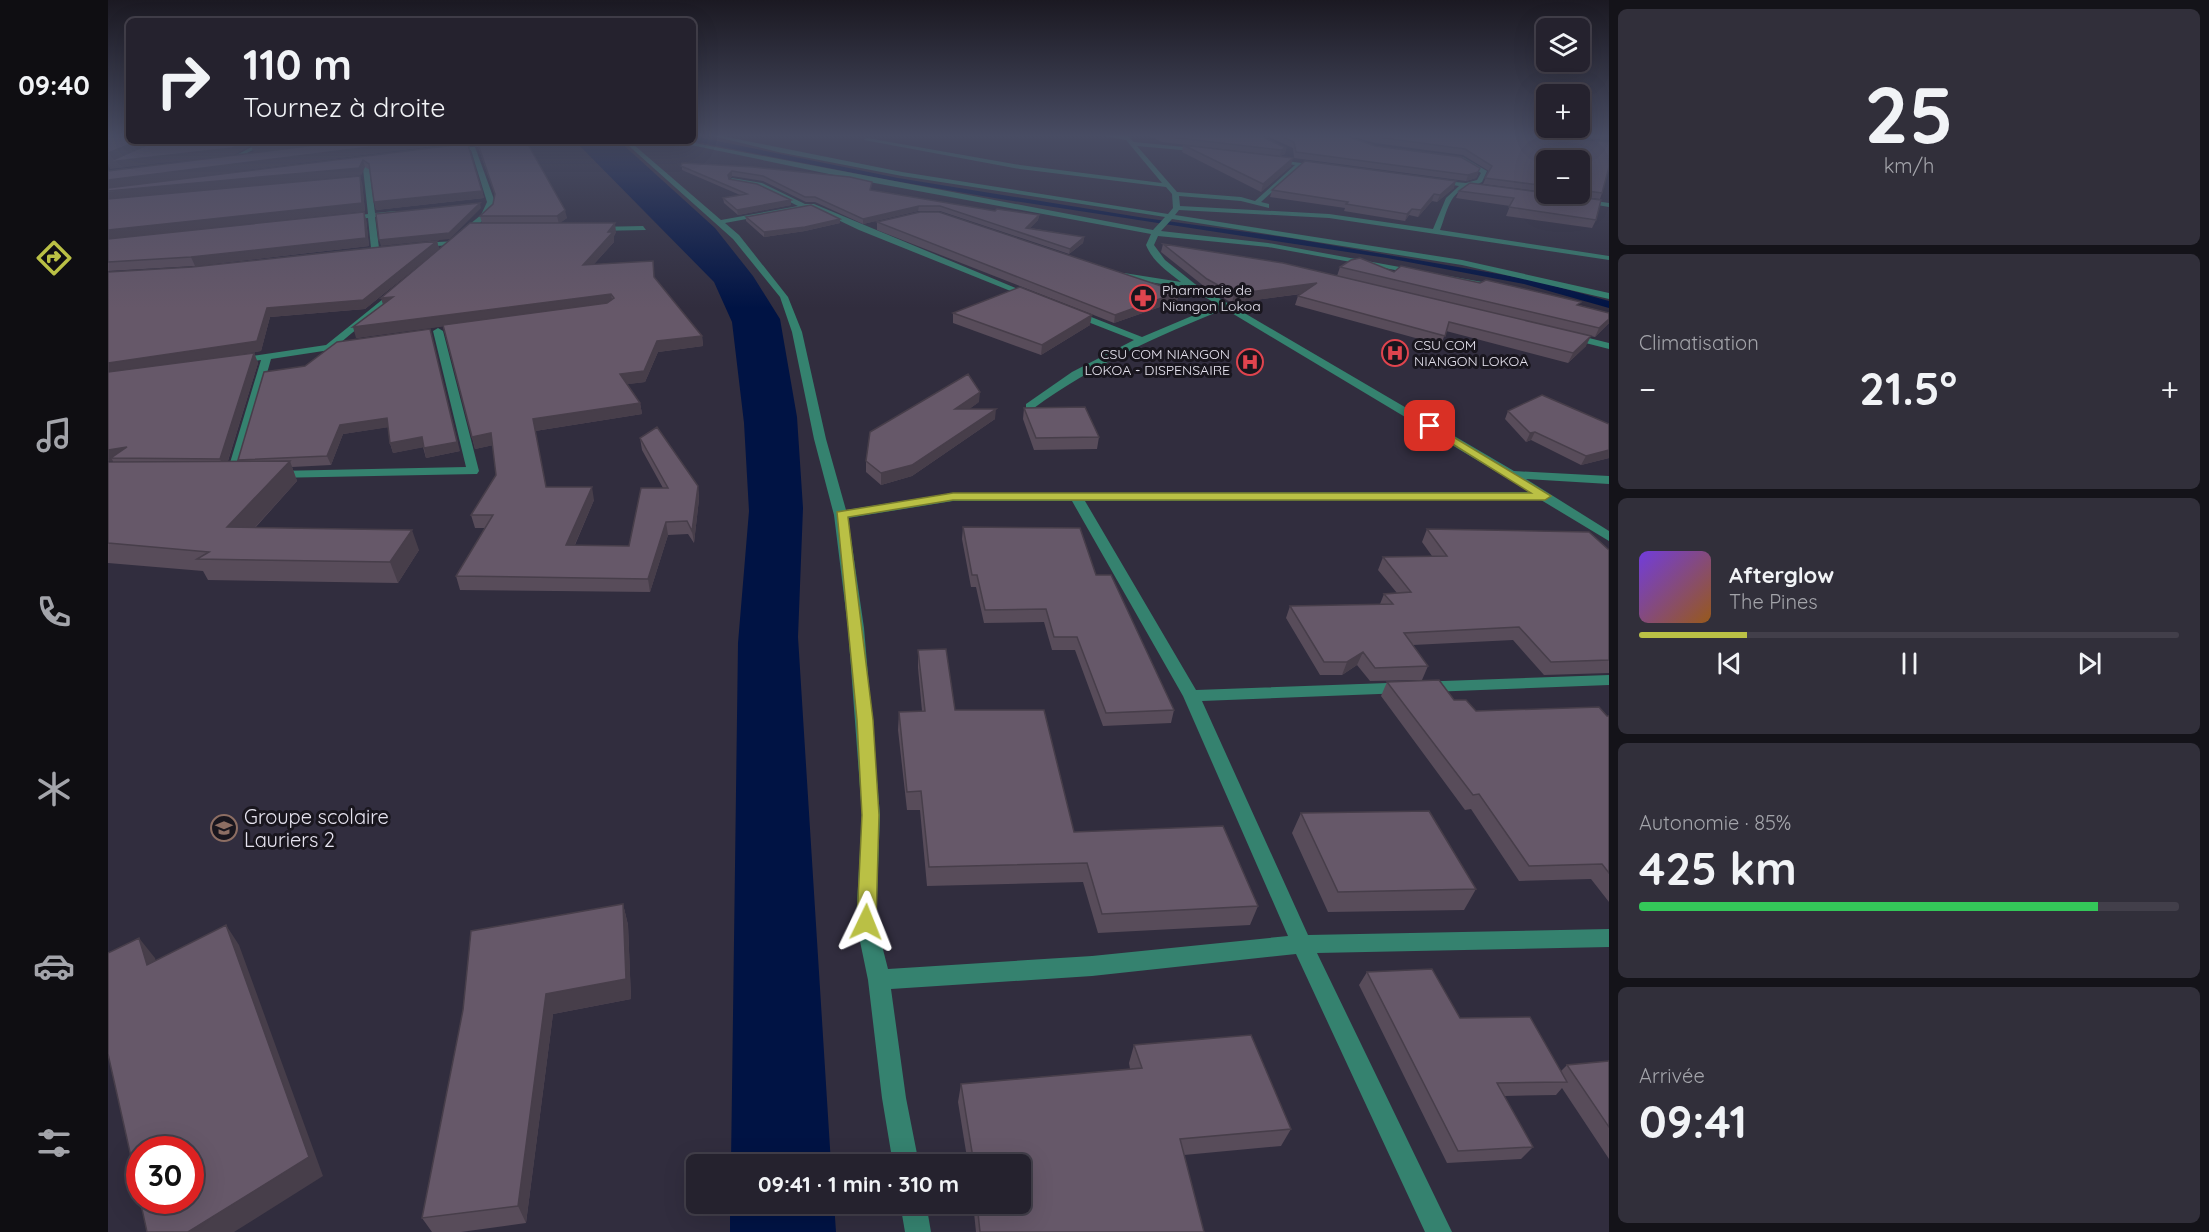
<!DOCTYPE html>
<html lang="fr">
<meta charset="utf-8">
<style>
:root{--surface:#25222e;--page:#312f3a;--text:#f1f3f6;--muted:#a3a4aa;--line:#423f4a;--accent:#bac045}
body{margin:0;font-family:Quicksand,sans-serif;background:var(--page);color:var(--text);height:100vh;display:flex;flex-direction:column;font-size:22px;white-space:nowrap}
*{box-sizing:border-box;margin:0}
p{font-size:20px;color:var(--muted)}
.icon{flex:none;width:33px;height:33px;fill:none;stroke:currentColor;stroke-width:2;stroke-linecap:round;stroke-linejoin:round}
.map{position:relative;flex:1;overflow:hidden}
.panel{display:flex;flex-direction:column;gap:9px;padding:9px;background:#141319;width:600px}
.panel>*{flex:none}
.hud{position:absolute;left:18px;top:18px;width:570px;height:126px;border-radius:9px;box-shadow:0 6px 24px #0002,0 0 0 2px var(--line);background:#25222e;color:var(--text);overflow:hidden}
.fabs{position:absolute;left:1428px;top:18px;display:grid;gap:12px}
.fabs a{display:grid;place-items:center;width:54px;height:54px;border-radius:9px;background:var(--surface);box-shadow:0 6px 24px #0002,0 0 0 2px var(--line);font-size:30px}
.speed{position:absolute;left:18px;top:1136px;display:flex;gap:12px;font-size:30px;font-weight:700;text-align:center}
.speed>*{display:grid;place-content:center;width:78px;height:78px;border-radius:50%;background:var(--surface);box-shadow:0 6px 24px #0002,0 0 0 2px var(--line);line-height:1}
.speed .limit{border:9px solid #d22;background:#fff;color:#111}
.pin{position:absolute;display:grid;place-items:center;width:51px;height:51px;color:#fff;margin:-26px;border-radius:12px;box-shadow:0 3px 9px #0006}
.me{position:absolute;width:66px;margin:-33px;rotate:2deg;stroke-linejoin:round;filter:drop-shadow(0 0 4px #0008)}
.turn{display:flex;align-items:center;gap:21px;height:126px;padding:0 18px;font-size:27px}
.turn .icon{width:78px;height:78px;stroke-width:2.5}
.turn b{display:block;font-size:42px;line-height:51px}
.big{font-size:45px;font-weight:700;line-height:1.1}
.panel .card{flex:1;display:flex;flex-direction:column;justify-content:center;gap:9px;min-width:0;padding:0 21px;border-radius:9px;background:var(--page)}
.panel .dial{align-items:center;gap:0}
.dial b{font-size:78px;line-height:1}
.song{display:flex;align-items:center;gap:18px}
.cover{width:72px;height:72px;border-radius:9px;background:linear-gradient(135deg,hsl(260 70% 55%),hsl(30 70% 35%))}
.played{height:6px;border-radius:3px;background:linear-gradient(90deg,var(--accent) 20%,var(--line) 20%)}
.keys{display:flex;justify-content:space-around;direction:ltr}
.heat{display:flex;justify-content:space-between;align-items:center;font-size:33px;direction:ltr}
.charge{height:9px;border-radius:4px;background:linear-gradient(90deg,#34c759 85%,var(--line) 0)}
.trip{position:absolute;left:578px;top:1154px;width:345px;height:60px;border-radius:9px;background:var(--surface);box-shadow:0 6px 24px #0002,0 0 0 2px var(--line);font-weight:700;line-height:60px;text-align:center}
main{display:flex;flex:1;min-height:0}
.dock{display:flex;flex-direction:column;width:108px;justify-content:space-around;align-items:center;background:#0f0e12;color:var(--muted)}
.dock .icon{width:42px;height:42px}
.dock .current{color:var(--accent)}
.dock b{font-size:27px;color:var(--text)}
.map>svg:first-child{display:block}
.water{fill:#001344}
.lines{fill:none;stroke-linecap:round;stroke-linejoin:round}
.minor{fill:#35826f;fill-rule:evenodd}
.wall{fill:#584c5a}
.shaded-wall{fill:#473e4a}
.building{fill:#665869;stroke:#473e4a;stroke-width:1.5}
.route{fill:#bac045;stroke:#797d2d;stroke-width:1.5}
.labels{text-anchor:middle;dominant-baseline:central;stroke-width:6;stroke-linejoin:round;paint-order:stroke}
.far-poi-label{font-size:14px;fill:#e6e3ef;stroke:#19161e;text-anchor:start}
.near-poi-label{font-size:20px;fill:#e6e3ef;stroke:#19161e;text-anchor:start}
</style>
<main>
<nav class="dock">
<b>09:40</b>
<svg class="icon current" aria-label="directions" viewBox="0 0 24 24"><path d="M12 3l9 9-9 9-9-9zM9 14v-3h6M13 9l2 2-2 2"/></svg>
<svg class="icon" aria-label="music" viewBox="0 0 24 24"><path d="M9 18V5l10-2v13"/><circle cx="6" cy="18" r="3"/><circle cx="16" cy="16" r="3"/></svg>
<svg class="icon" aria-label="phone" viewBox="0 0 24 24"><path d="M5 4h4l2 5-3 2q2 4 5 5l2-3 5 2v4C11 20 4 13 5 4z"/></svg>
<svg class="icon" aria-label="climate" viewBox="0 0 24 24"><path d="M12 3v18M4 7l16 10M4 17L20 7"/></svg>
<svg class="icon" aria-label="car" viewBox="0 0 24 24"><path d="M5 17H2v-5l4-1 3-4h7l3 4 3 1v5h-3M9 17h6M6 11h13"/><circle cx="7" cy="17" r="2"/><circle cx="17" cy="17" r="2"/></svg>
<svg class="icon" aria-label="filters" viewBox="0 0 24 24"><path d="M4 7h16M4 17h16"/><circle cx="9" cy="7" r="2"/><circle cx="15" cy="17" r="2"/></svg>
</nav>
<div class="map">
<svg width="1501" height="1232" viewBox="0 0 1501 1232">
<rect width="100%" height="100%" fill="#312d3e"/>
<!-- water -->
<path class="water" d="M585,136L790,178L1037,218L1182,238L1425,280L1501,301V308L1416,284L1279,258L886,198L781,180L585,141Z
M467,141H511L607,228L645,276L672,319L689,417L695,508L690,637L723,1164H623L630,643L641,511L636,423L624,322L606,282Z
M622,1203H726L728,1232H622Z"/>
<g class="lines">
<!-- minor -->
<path class="minor" d="M605,136H614L794,172L1060,214L1065,208L1064,194L1058,187L912,169L756,140L759,138L912,165L1054,183L1018,140L996,136H1020L1026,142L1097,149L1095,152L1029,146L1069,192L1133,197L1147,201L1187,165L1164,162L1162,159L1217,166L1214,168L1194,165L1153,202L1161,204V208L1133,201L1071,196L1072,206L1221,214L1325,229L1338,198L1351,186L1325,182V180L1358,183L1369,180L1373,173L1353,160L1355,157L1379,171L1374,182L1368,185L1381,188C1375,191 1369,188 1362,188C1342,188 1338,216 1332,230L1501,256V260L1221,218L1071,210L1067,215L1354,260L1501,293V299L1354,265L1064,219L1053,231L1160,243L1396,286L1392,289L1160,247L1050,236L1046,245L1057,260L1087,284L1406,471L1501,476V484L1418,479L1501,531V541L1433,500L977,501L1088,690L1501,675V685L1094,701L1200,935L1501,929V947L1209,953L1344,1232H1317L1188,954L984,976L783,989L798,1098L811,1164H785L774,1098L760,980L748,922L754,815L740,628L726,515L706,439L684,332L672,297L625,239L521,146L526,145L613,220L690,206L650,186L621,180L624,178L654,183L697,204H706L927,296L920,298L751,230L703,207L617,223L631,235L680,297L694,332L718,439L738,510L845,493L1422,492L1117,309C1049,336 985,365 926,408H918V404L964,372L1026,340L962,315V311H968L1034,337L1110,305L1082,288L1013,278V274L1016,273L1073,282C1059,271 1045,262 1038,245L1043,234L745,179L578,144L576,141L1045,230L1057,217L794,176L670,152ZM845,501H964L1075,696L1180,936L984,956L780,969L768,922L772,815L756,628L740,518Z
M155,141H162L122,162L117,161Z
M340,147H367L387,202L378,218L354,237L351,233L373,215L379,202L363,150H342Z
M257,157L260,159L267,213L287,211L291,213L267,217L271,248L267,250L263,248L260,218L237,220L233,218L260,214L254,159Z
M1473,199L1501,203V207L1471,202Z
M535,226L538,230L487,231L483,229L487,227Z
M349,241V245H346L310,247L306,245L310,243Z
M290,287L293,288V292L232,343L237,346L235,348L163,359L130,476L128,479H120L118,476L153,360L128,364L124,363V359L218,345Z
M330,328L335,331L371,471L369,474L164,478V472L168,471L358,467L325,331Z
M1461,333L1501,343V349L1458,338V334Z
M792,1203H818L823,1232H797Z"/>
</g>
<!-- wall -->
<path class="wall" d="M1042,136H1157L1156,137L1178,148L1177,154L1172,156L1054,142Z
M1159,136H1239L1267,146L1370,174L1368,178L1358,181L1186,158L1185,148Z
M1242,136H1440L1501,142V167L1494,193L1492,199L1447,194H1472V160H1438V192L1375,184L1381,171L1355,155L1267,143Z
M1448,136H1501V140Z
M152,141H418L459,218L451,223L508,232L506,236V242L486,264L547,278L594,336L595,346L550,352L537,382L519,384L532,403L534,414L427,431L438,487L486,500L467,545L521,546L555,488L534,450L532,438L590,486L591,499L586,543L580,534L560,535L542,592L352,590L348,576L377,528H367L363,515L388,475L385,445L367,449L335,326L248,338L275,304L374,223L372,216L385,204L387,195L370,147L348,143L0,188V171L146,153Z
M347,145L374,191L376,198L268,210L262,170L257,167L253,175L5,199L254,183L257,211L63,232L258,219L261,246L87,266L0,271V188Z
M1075,145L1183,166L1153,192L1074,152Z
M574,163L763,190L887,211L931,215L930,220L922,228L976,237L975,243L961,254L832,211H810L755,224L707,202H698L655,181L624,176L621,179L683,205L630,215L616,203L615,198L632,195L574,170Z
M1362,183L1488,220L1484,228L1398,216L1402,206L1348,198L1351,191Z
M1346,188L1329,202L1324,201L1310,217L1301,215L1297,221L1236,211L1237,208L1162,197L1164,190Z
M638,217L732,219V223L697,231L656,237L638,221Z
M769,222L1071,292L1069,301L1006,323L769,230Z
M329,241L331,249L257,309L162,317L153,351L78,362L146,353L150,363L120,461H130V460L156,372L352,451L318,458L315,447L285,453L282,443L280,427L235,434L223,465L184,467L189,481L147,528L311,550L290,583L100,580L95,571L0,563V462H5V461H0L84,267Z
M1055,244L1229,276L1232,267L1286,272L1471,305L1501,313V323L1487,337L1376,311L1478,346L1460,363L1338,331L1333,345L1187,305L1190,296L1193,294L1124,303L1097,287L1053,252Z
M845,313L982,325L933,355L845,323Z
M871,402L861,409L887,419L804,476L773,485L758,472V461Z
M916,408L991,437L989,449L926,450L915,419Z
M1400,411L1501,424V458L1473,465L1423,440L1418,442L1397,419Z
M855,527L988,575L1066,710L1063,723L995,726L967,650H944L936,622L876,623L868,587H863L854,539Z
M1319,529L1501,550V673L1436,675L1405,640L1305,645L1320,666L1314,680L1262,681L1249,665L1234,675H1212L1178,618L1182,606L1272,604L1276,594L1289,593L1270,570L1275,557L1324,556L1314,542Z
M810,650L847,710L966,832L1150,906L1142,925L990,933L975,882L819,886L812,810H799L790,730L791,712L814,711L810,668Z
M1279,682L1346,700L1368,711L1501,716V902L1483,879L1411,881L1363,809L1357,810L1273,696Z
M1193,813L1368,889L1356,910L1220,912L1184,833Z
M515,904L520,925L523,999L445,1014L418,1223L353,1232H324L314,1218L355,1010Z
M1259,972L1352,1018L1453,1071L1459,1065L1501,1061V1159L1454,1088L1448,1095L1396,1096L1425,1147L1413,1159L1339,1163L1251,985Z
M1026,1045L1183,1129L1173,1146L1076,1155L1096,1232H868L865,1203H912V1164H860L850,1102L853,1084L1022,1069L1021,1063Z"/>
<!-- shaded-wall -->
<path class="shaded-wall" d="M30,141H49L0,162V153Z
M137,141H151L126,155L2,169L0,164V162Z
M190,141H254L146,153L143,146Z
M309,141H348V143L0,188V180Z
M1178,148L1177,154L1172,156L1173,150Z
M1185,158L1183,166L1153,192L1155,184Z
M255,160L257,167L253,175L0,199V192Z
M1372,168L1368,178L1358,181L1360,175Z
M624,171V176L620,180V175Z
M252,176L254,183L257,211L0,239V230Z
M1348,181L1346,188L1329,202L1332,195Z
M374,191L376,198L268,210L266,202Z
M1326,194L1324,201L1310,217L1313,210Z
M683,200V205L630,215L629,210Z
M372,203L373,208L342,239L273,246L271,240Z
M811,206L810,211L755,224V219Z
M1304,209L1301,215L1297,221L1299,214Z
M457,210L459,218L451,224L449,216Z
M256,212L258,219L261,246L87,266L83,257Z
M931,215L930,220L917,233L918,228Z
M732,219V223L697,231L656,237V232Z
M507,223L508,232L506,236V242L476,275L475,265Z
M976,237L975,243L961,254L962,249Z
M329,241L331,249L257,309L162,317L153,351L0,373V363L159,308Z
M1209,283L1206,292L1124,303L1126,294Z
M1071,292L1069,301L1006,323L1007,315Z
M503,294L505,304L248,338L245,327Z
M285,297L276,308L273,298Z
M984,315L982,325L933,355L934,345Z
M1501,319V323L1487,337L1491,328Z
M594,336L595,346L550,352L537,382L514,385L512,374L549,341Z
M1483,336L1478,346L1460,363L1465,353Z
M324,338L352,451L318,458L316,448Z
M146,353L150,363L117,470L112,459Z
M872,392L871,402L846,420L847,409Z
M532,403L534,414L427,431L425,419Z
M888,409L887,419L804,476L773,485V473Z
M279,418L282,427L235,434L223,465L219,456L232,425Z
M1427,432L1423,440L1418,442L1422,433Z
M383,433L386,445L367,449L364,437Z
M314,437L317,447L285,453L282,443Z
M19,447L3,458L5,461H0V450Z
M1501,450V458L1473,465L1478,456Z
M182,461L189,481L128,548L119,527Z
M590,486L591,499L586,543L584,531Z
M484,487L486,500L461,558L458,545Z
M558,522L560,535L542,592L540,579Z
M304,530L311,550L290,583L282,562Z
M1255,652L1249,665L1234,675L1239,662Z
M515,904L520,925L523,999L445,1014L418,1223L410,1206L438,994Z
M118,925L131,945L215,1176L126,1232H80Z
M31,938L47,958L54,985L39,965Z"/>
<!-- building -->
<path class="building" d="M0,136H21V141H30L0,153Z
M1053,136H1155V137L1178,148L1173,150Z
M1172,136H1239L1267,146L1353,157L1372,168L1370,172L1360,175L1188,152L1186,142Z
M1262,136H1440L1501,142V167L1494,193L1472,190V160H1438V186L1377,178L1384,166L1357,149L1269,137Z
M48,141H137L124,148L0,162Z
M152,141H190L143,146Z
M239,141H309L0,180V171Z
M369,141H418L457,210L449,216H372L385,204L387,194Z
M347,145H360L374,191L266,202L261,164L255,160L251,168L0,191V188Z
M1075,145L1185,158L1155,184Z
M1197,161L1348,181L1332,195L1326,194L1313,210L1304,209L1299,214L1238,204L1240,202L1164,190Z
M574,163L645,167L742,177L764,182L762,190L887,211L889,209L931,215L918,228L976,237L962,249L832,206H811L755,219L707,197H697L655,176L624,171L620,175L621,179L649,184L683,200L629,210L615,198L639,194L573,166Z
M252,176L254,203L0,230V199Z
M1362,183L1438,193V194H1446L1493,200L1488,220L1401,207L1406,198L1351,191Z
M372,203L341,233L271,240L268,214Z
M703,205L732,219L697,227L656,232L638,217Z
M256,212L258,238L83,257L0,262V239Z
M812,212H831L1071,292L1007,315L769,222Z
M362,223H507L500,232H505L475,265L545,261L546,277L594,336L549,341L536,371L512,374L532,403L425,419L438,487H484L458,545L521,546L533,488H560L532,438L549,427L590,486L584,531L579,521L558,522L540,579L348,576L385,515H363L388,475L383,433L364,437L335,325L499,303L506,298L503,294L245,327L285,297L273,298Z
M329,241L255,300L159,308L149,341L0,363V272L84,267Z
M1055,244L1175,263L1483,336L1465,353L1341,322L1337,336L1190,296L1209,283L1126,294L1099,279Z
M1252,258L1286,272L1293,266L1372,283L1378,280L1473,302L1469,305L1501,313V319L1491,328L1232,267L1243,260Z
M912,287L984,315L934,345L845,313Z
M322,329L349,442L316,448L314,437L282,443L279,418L232,425L219,456L130,460L156,372L197,366L229,342Z
M146,353L112,459L3,458L19,447L0,450V372Z
M860,374L872,392L847,409H888L804,465L773,473L758,461L762,432Z
M1434,395L1501,424V450L1478,456L1427,432L1422,433L1400,411Z
M977,407L991,437L928,438L916,408Z
M182,461L119,527L304,530L282,562L89,559L101,552L0,543V462Z
M855,527L972,528L988,575H1003L1066,710L998,713L969,637H946L938,609L877,610L869,575H864Z
M1319,529L1481,532L1501,550V660L1443,662L1411,627L1296,633L1320,666L1267,668L1255,652L1239,662H1216L1182,606L1285,604L1276,594L1303,592L1275,557L1339,556Z
M838,649L847,710H936L966,832L1115,826L1150,906L994,914L979,863L821,867L813,791L799,792L791,712L817,711L810,650Z
M1331,680L1346,700H1358L1368,711L1491,707L1499,716H1501V873L1494,864L1421,866L1371,794L1365,795L1279,682Z
M1321,811L1368,889L1230,892L1193,813Z
M515,904L518,979L438,994L410,1206L314,1218L355,1010L363,931Z
M118,925L201,1157L80,1232H39L32,1200H82V1149H32V1197L0,1054V953L31,938L39,965Z
M1324,969L1352,1018L1422,1017L1459,1082L1389,1083L1425,1147L1350,1151L1259,972Z
M1143,1035L1183,1129L1072,1139L1096,1232H872L869,1203H912V1164H866L853,1084L1034,1068L1026,1045Z
M1501,1061V1127L1459,1065Z"/>
<!-- sky -->
<linearGradient id="sky" x2="0" y2="1"><stop stop-color="#1b1922"/><stop offset="0.44" stop-color="#484c63"/><stop offset="1" stop-color="#484c63" stop-opacity="0"/></linearGradient>
<rect width="1501" height="308" fill="url(#sky)"/>
<!-- route -->
<path class="route" d="M1322,423L1443,496L1437,500H845L740,517L765,720L771,815L768,922L765,928L758,931L752,928L749,922L754,815L749,720L729,512L845,493H1423L1319,428V424Z"/>
<!-- icons -->
<defs>
<symbol id="pharmacy-ring" viewBox="-11 -11 22 22"><circle r="9.5" fill="#19161e" stroke="#e0444e" stroke-width="1.5"/><path d="M-2-6h4v4h4v4h-4v4h-4v-4h-4v-4h4Z" fill="#e0444e"/></symbol>
<symbol id="hospital-ring" viewBox="-11 -11 22 22"><circle r="9.5" fill="#19161e" stroke="#e0444e" stroke-width="1.5"/><path d="M-5-5h3v3.5h4V-5h3V5h-3V1.5h-4V5h-3Z" fill="#e0444e"/></symbol>
<symbol id="school-ring" viewBox="-11 -11 22 22"><circle r="9.5" fill="#19161e" stroke="#8d6e63" stroke-width="1.5"/><path d="M0-5L7-2L0 1L-7-2ZM-4 1L0 2.5L4 1V4Q0 6-4 4Z" fill="#8d6e63"/></symbol>
</defs>
<g fill-rule="evenodd">
<use href="#pharmacy-ring" x="1020" y="283" width="30" height="30"/>
<use href="#hospital-ring" x="1272" y="338" width="30" height="30"/>
<use href="#hospital-ring" x="1127" y="347" width="30" height="30"/>
<use href="#school-ring" x="101" y="813" width="30" height="30"/>
</g>
<g class="labels">
<!-- far-poi labels -->
<g class="far-poi-label">
<text x="1054" y="290">Pharmacie de<tspan x="1054" dy="16">Niangon Lokoa</tspan></text>
<text x="1306" y="345">CSU COM<tspan x="1306" dy="16">NIANGON LOKOA</tspan></text>
<text x="1122" y="354" text-anchor="end">CSU COM NIANGON<tspan x="1122" dy="16">LOKOA - DISPENSAIRE</tspan></text>
</g>
<!-- near-poi labels -->
<g class="near-poi-label">
<text x="136" y="816">Groupe scolaire<tspan x="136" dy="23">Lauriers 2</tspan></text>
</g>
</g>
</svg>
<div class="fabs">
<a><svg class="icon" aria-label="layers" viewBox="0 0 24 24"><path d="M12 4l9 5-9 5-9-5zM3 14l9 5 9-5"/></svg></a>
<a>+</a>
<a>−</a>
</div>
<div class="speed"><div class="limit">30</div></div>
<div class="pin" style="left:1322px;top:426px;background:#d93025"><svg class="icon" aria-label="arrive" viewBox="0 0 24 24"><path d="M6 21V4h12l-3 4 3 4H6"/></svg></div>
<svg class="me" style="left:758px;top:922px" viewBox="-20 -20 40 40"><path d="M0-17L14 15 0 8-14 15z" fill="#bac045" stroke="#fff" stroke-width="4"/></svg>
<div class="trip">09:41 · 1 min · 310 m</div>
<div class="hud">
<div class="turn"><svg class="icon" aria-label="right" viewBox="0 0 24 24"><path d="M7 20v-9h11M14 6l5 5-5 5"/></svg><div><b>110 m</b>Tournez à droite</div></div>
</div>
</div>
<section class="panel">
<div class="card dial"><b>25</b><p>km/h</p></div>
<div class="card"><p>Climatisation</p>
<div class="heat"><a>−</a><b class="big">21.5°</b><a>+</a></div>
</div>
<div class="card">
<div class="song"><i class="cover"></i><div><b>Afterglow</b><p>The Pines</p></div></div>
<div class="played"></div>
<div class="keys"><svg class="icon" aria-label="previous" viewBox="0 0 24 24"><path d="M18 5L8 12l10 7zM5 5v14"/></svg><svg class="icon" aria-label="pause" viewBox="0 0 24 24"><path d="M8 5v14M16 5v14"/></svg><svg class="icon" aria-label="next" viewBox="0 0 24 24"><path d="M6 5l10 7-10 7zM19 5v14"/></svg></div>
</div>
<div class="card"><p>Autonomie · 85%</p><b class="big">425 km</b><div class="charge"></div></div>
<div class="card"><p>Arrivée</p><b class="big">09:41</b></div>
</section>
</main>
